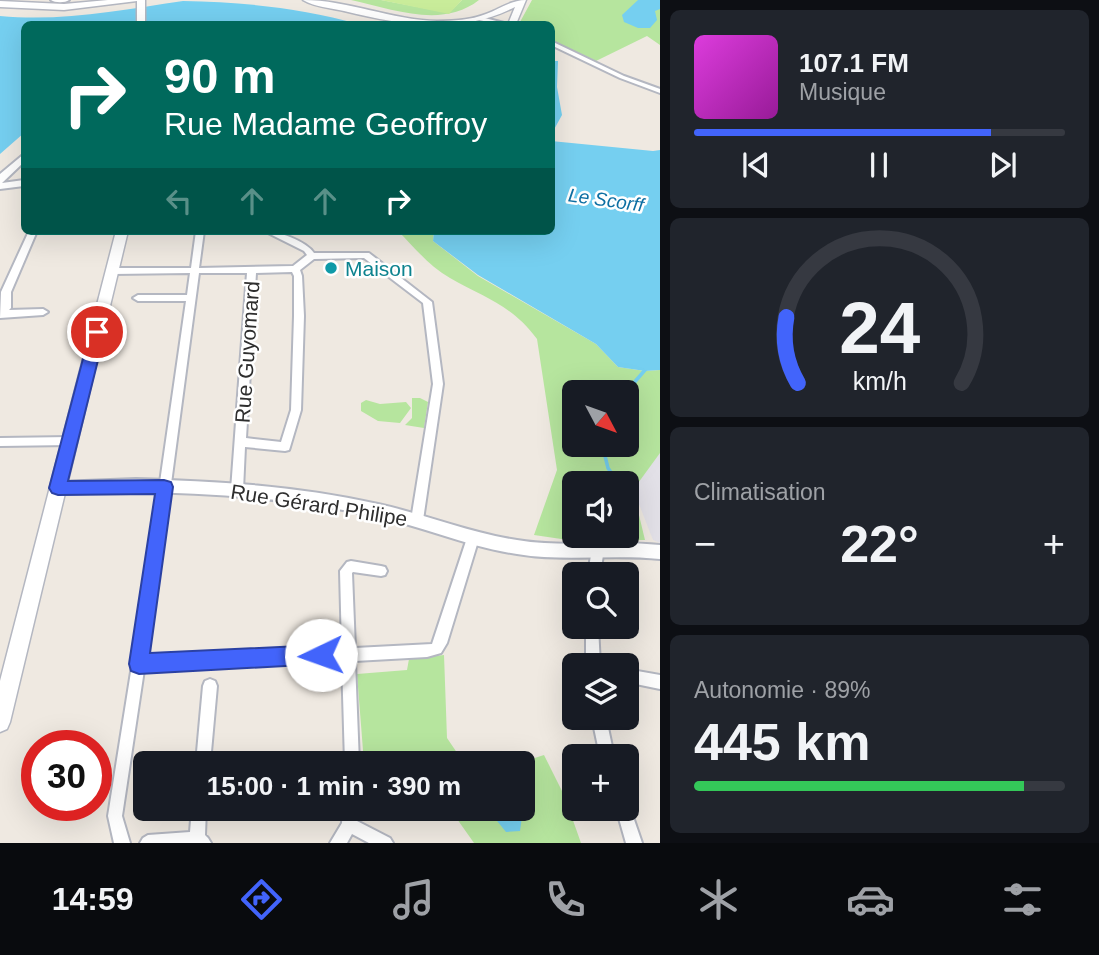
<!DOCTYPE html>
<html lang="fr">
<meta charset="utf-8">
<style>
:root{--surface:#171b24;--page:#20242c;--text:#f1f3f6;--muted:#9ea1a6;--line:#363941;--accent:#4264fb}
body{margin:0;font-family:Arial,sans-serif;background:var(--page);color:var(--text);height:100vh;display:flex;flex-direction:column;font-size:26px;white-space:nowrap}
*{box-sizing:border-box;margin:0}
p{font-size:23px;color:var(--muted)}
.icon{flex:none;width:38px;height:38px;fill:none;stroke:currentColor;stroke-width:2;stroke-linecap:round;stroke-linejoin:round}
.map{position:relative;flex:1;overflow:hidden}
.details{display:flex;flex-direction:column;gap:10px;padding:10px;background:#0d0f14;width:439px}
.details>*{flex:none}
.banner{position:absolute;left:21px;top:21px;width:534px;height:214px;border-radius:10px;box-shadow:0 7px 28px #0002;background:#00695c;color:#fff;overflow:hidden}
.needle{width:46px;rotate:131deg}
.tools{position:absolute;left:562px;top:380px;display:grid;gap:14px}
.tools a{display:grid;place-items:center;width:77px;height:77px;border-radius:10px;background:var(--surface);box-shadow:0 7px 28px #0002;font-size:35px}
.speed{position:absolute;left:21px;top:730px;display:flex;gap:14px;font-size:35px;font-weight:700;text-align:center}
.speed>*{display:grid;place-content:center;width:91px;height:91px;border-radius:50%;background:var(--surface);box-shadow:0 7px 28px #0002;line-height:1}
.speed .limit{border:10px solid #d22;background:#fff;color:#111}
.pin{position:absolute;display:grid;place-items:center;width:60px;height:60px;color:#fff;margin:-30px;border:4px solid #fff;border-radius:50%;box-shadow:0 2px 7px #0007}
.me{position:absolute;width:77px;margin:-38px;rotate:267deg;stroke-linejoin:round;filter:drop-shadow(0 0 5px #0008)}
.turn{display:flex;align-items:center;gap:24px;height:147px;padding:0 28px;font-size:32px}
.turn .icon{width:91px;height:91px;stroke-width:2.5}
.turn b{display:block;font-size:49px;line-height:60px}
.lanes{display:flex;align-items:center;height:66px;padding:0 28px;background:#0003;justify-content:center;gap:35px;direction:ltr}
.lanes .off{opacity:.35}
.big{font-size:52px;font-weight:800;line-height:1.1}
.details .card{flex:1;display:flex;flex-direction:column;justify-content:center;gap:10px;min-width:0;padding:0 24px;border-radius:10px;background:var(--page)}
.details .dial{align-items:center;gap:0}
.dial svg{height:182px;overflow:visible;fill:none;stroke:var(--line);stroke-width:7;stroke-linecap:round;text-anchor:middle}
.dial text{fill:var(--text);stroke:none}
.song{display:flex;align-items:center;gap:21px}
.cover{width:84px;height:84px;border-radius:10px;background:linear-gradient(135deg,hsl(300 70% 55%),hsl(300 70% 35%))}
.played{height:7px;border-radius:4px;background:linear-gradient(90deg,var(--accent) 80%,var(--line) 80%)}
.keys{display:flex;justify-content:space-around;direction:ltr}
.heat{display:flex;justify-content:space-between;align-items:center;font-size:38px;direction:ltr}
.charge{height:10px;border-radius:5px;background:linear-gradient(90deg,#34c759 89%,var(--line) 0)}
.trip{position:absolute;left:133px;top:751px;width:402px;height:70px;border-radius:10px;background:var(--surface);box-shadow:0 7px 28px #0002;font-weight:800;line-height:70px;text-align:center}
.tabs{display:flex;height:112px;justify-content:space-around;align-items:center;background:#090b0e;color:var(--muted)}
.tabs .icon{width:49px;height:49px}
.tabs .current{color:var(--accent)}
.tabs b{font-size:32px;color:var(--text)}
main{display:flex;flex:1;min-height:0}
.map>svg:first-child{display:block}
.industrial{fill:#e3e1e8}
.green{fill:#b6e59e;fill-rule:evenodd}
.pitch{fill:#c9ec9a}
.water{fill:#75cff0}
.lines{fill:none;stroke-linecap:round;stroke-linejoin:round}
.stream{stroke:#75cff0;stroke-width:3.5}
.minor-casing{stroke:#b4b7c1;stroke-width:4}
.tertiary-casing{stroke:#b4b7c1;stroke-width:4}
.secondary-casing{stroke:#b4b7c1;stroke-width:3}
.minor{fill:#fff;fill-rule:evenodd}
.tertiary{fill:#fff;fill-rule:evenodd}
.secondary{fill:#fff;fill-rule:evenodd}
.route{fill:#4264fb;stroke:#2b41a3;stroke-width:2}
.culture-dot{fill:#0f9aa8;stroke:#fff;stroke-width:2.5}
.labels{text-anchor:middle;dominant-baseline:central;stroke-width:5;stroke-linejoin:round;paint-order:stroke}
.far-water-label{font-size:19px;font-style:italic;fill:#0d6fa3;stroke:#fff}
.culture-label{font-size:21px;fill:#0d838f;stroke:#fff;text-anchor:start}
.street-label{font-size:21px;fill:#2e2e2e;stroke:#fff}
</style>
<main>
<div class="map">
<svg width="660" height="843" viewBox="0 0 660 843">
<rect width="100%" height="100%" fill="#efe9e1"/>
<!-- industrial -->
<path class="industrial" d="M660,453V543L653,540L633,489Z"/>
<!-- green -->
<path class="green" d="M351,0H381L449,13L462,0H479C442,29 393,9 351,0Z
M532,0H660V45L647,36L596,61L551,40V24H524L520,22Z
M398,231H434L433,241L478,276L596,344L618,367L645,371L660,370V453L633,490L645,540L575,541L534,535L557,470L537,339C512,305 485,298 450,278C429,266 415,248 398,231ZM574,392H626V444H574ZM574,483H626V536H574Z
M412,398H420L428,402L424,428L405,425L412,418Z
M366,400L380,404L406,402L411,408L400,423L378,421L361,411V403Z
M444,655L447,738L464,763H387L384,760L383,763H364L357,674L407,670L409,659Z
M544,755L564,795L581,843H474L450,809L523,808V763H519Z"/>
<!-- pitch -->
<path class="pitch" d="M381,0H462L449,14Z"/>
<!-- water -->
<path class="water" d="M638,0H660V9L655,11L657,20L650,28H638L624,22L622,15Z
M183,1C244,2 300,8 359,24H24V133L0,154V16C62,22 121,10 183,1Z
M551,61H558L557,87L562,115L551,135Z
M551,141L653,151L660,150V370L645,371L618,367L596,344L478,275L433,241L434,231H551Z
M523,803L532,809L522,817L520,831L506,832L489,811L490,809L523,808Z"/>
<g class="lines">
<!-- stream -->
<path class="stream" d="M626,392L645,370
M602,444L608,468L618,483"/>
<defs>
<path id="minor" d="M51,0H69C65,3 55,3 51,0Z
M481,17L504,23L505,24H497L479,20L478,19Z
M551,41L624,76L660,89V93L620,78L551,45Z
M29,231H37L11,292V308L9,310L43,309L48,312L43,315L0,318L1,292Z
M196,231H204L199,268L293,266L307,255L304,251L264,231C278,231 306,241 314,253H369L432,302L443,384L423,520L421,523L417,525L413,523L411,520L433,384L423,303L364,258L314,259L300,270L302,276L304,316L301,410L290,447L289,450L285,451L245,447L243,490L241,493L237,495L233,493L231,490L247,273H199L161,559L146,657L342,649L340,571L347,562L351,561L381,566L385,567L387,571L385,575L381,576L353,572L352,573L355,648L432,644L467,538L469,534L473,533L477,534L479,538L447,643L441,653L427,657L355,661L359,763H345L342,661L144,670L122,816L130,843H114L108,816L149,559L186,301H138L133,298L138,295H187L190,273L113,274L109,271L113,268H191ZM292,272L294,276V316L291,410L281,442L246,438L256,273Z
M70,437L74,438L75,441L74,444L70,445L0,446V438Z
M598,544L602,545L604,549L600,574H588L592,549L594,545Z
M586,626H598L600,665H586Z
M626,669L660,675V689L626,682Z
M210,679L215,681L217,686L210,763H196L203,686L205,681Z
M592,718H606L614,756H600Z
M626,802L630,808L642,843H626L616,808H626Z
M192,808H206L205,835L208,838L211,843H140L143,838L148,835L190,832Z
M343,808H358L357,821L390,838L393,843H369L352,834L347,843H330L342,823Z"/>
<path id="tertiary" d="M24,154V162L2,183L24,180V186L0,189V174Z
M136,479C217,481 298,486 378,504C425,514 469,533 517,540C564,548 612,540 660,545V559C612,554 564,562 517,554C468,547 422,526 374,516C270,494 164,489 58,494L53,492L50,488L53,484L58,482Z"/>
<path id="secondary" d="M108,0H145V24H137V1L64,10L0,7V1L64,4Z
M303,0C348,0 392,20 437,21C453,21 471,20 486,14C500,9 511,0 526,0L516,24H508L515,7C460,35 401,25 344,11C331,8 314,7 303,0Z
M116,231H128L10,722L7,729L0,732V681Z"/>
</defs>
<!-- minor casing -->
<use href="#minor" class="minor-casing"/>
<!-- tertiary casing -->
<use href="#tertiary" class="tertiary-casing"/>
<!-- secondary casing -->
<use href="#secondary" class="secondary-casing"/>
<!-- minor -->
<use href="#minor" class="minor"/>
<!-- tertiary -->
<use href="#tertiary" class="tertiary"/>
<!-- secondary -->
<use href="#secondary" class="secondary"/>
</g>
<!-- route -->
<path class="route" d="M97,327L105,332L68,481L164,480L171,482L173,487L150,653L321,645L328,648L331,655L328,662L321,664L139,674L131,671L129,664L155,494L58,495L52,493L49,488L90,332Z"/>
<!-- markers -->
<circle class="culture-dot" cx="331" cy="268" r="7"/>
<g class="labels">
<!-- far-water labels -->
<g class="far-water-label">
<text transform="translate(606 200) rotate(8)">Le Scorff</text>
</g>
<!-- culture labels -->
<g class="culture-label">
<text x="345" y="268">Maison</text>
</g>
<!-- street labels -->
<g class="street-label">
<text transform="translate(247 352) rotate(-86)">Rue Guyomard</text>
<text transform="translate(319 505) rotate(9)">Rue Gérard Philipe</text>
</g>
</g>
</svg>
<div class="tools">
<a><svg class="needle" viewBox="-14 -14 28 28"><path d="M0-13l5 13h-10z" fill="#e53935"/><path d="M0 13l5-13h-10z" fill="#9ea1a6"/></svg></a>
<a><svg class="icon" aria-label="sound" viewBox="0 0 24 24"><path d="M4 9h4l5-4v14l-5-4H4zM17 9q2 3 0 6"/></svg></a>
<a><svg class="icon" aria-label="search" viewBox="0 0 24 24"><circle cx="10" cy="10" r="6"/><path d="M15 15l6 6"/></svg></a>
<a><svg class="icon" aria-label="layers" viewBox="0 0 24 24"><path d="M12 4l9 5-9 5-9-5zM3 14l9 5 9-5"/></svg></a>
<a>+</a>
</div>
<div class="speed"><div class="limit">30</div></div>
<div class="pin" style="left:97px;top:332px;background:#d93025"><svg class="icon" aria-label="arrive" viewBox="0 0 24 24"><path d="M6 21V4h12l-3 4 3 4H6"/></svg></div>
<svg class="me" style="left:321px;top:655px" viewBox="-20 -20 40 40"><circle r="19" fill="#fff"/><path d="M0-13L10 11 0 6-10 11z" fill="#4264fb"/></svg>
<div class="trip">15:00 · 1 min · 390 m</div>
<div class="banner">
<div class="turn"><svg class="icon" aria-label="right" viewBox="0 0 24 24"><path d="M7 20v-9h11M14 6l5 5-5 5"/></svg><div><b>90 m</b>Rue Madame Geoffroy</div></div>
<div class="lanes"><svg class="icon off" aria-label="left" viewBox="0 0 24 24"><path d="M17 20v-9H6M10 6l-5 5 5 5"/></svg><svg class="icon off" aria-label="ahead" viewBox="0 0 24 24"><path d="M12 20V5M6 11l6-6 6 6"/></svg><svg class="icon off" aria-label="ahead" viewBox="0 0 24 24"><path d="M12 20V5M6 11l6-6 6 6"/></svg><svg class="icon" aria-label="right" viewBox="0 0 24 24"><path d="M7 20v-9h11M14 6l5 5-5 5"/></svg></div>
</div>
</div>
<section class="details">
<div class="card">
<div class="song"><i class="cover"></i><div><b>107.1 FM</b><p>Musique</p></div></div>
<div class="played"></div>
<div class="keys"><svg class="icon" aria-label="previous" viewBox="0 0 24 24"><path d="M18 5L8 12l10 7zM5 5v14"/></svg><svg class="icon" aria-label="pause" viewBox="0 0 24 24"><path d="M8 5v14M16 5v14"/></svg><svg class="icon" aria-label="next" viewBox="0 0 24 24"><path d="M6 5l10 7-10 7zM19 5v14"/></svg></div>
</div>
<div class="card dial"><svg viewBox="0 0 100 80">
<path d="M14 69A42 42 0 1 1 86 69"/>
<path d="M14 69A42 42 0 0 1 9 40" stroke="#4264fb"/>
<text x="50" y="56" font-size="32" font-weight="700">24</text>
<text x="50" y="72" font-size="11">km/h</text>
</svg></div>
<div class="card"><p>Climatisation</p>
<div class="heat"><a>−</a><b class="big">22°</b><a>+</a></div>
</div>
<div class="card"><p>Autonomie · 89%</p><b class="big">445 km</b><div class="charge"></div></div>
</section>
</main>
<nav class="tabs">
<b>14:59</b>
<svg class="icon current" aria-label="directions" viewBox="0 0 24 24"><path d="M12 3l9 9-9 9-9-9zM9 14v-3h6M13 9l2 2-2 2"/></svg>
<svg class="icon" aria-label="music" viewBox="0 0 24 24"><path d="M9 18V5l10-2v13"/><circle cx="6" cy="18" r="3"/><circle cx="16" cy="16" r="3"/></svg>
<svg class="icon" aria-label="phone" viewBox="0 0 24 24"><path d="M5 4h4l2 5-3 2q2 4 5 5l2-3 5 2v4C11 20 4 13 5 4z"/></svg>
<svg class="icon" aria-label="climate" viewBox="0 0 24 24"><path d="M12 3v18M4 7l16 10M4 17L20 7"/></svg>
<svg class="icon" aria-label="car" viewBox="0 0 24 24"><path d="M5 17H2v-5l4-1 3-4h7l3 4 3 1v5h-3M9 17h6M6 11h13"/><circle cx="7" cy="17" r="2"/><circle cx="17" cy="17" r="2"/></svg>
<svg class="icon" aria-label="filters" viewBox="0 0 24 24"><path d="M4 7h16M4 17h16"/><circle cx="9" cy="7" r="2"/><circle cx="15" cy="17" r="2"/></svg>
</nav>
